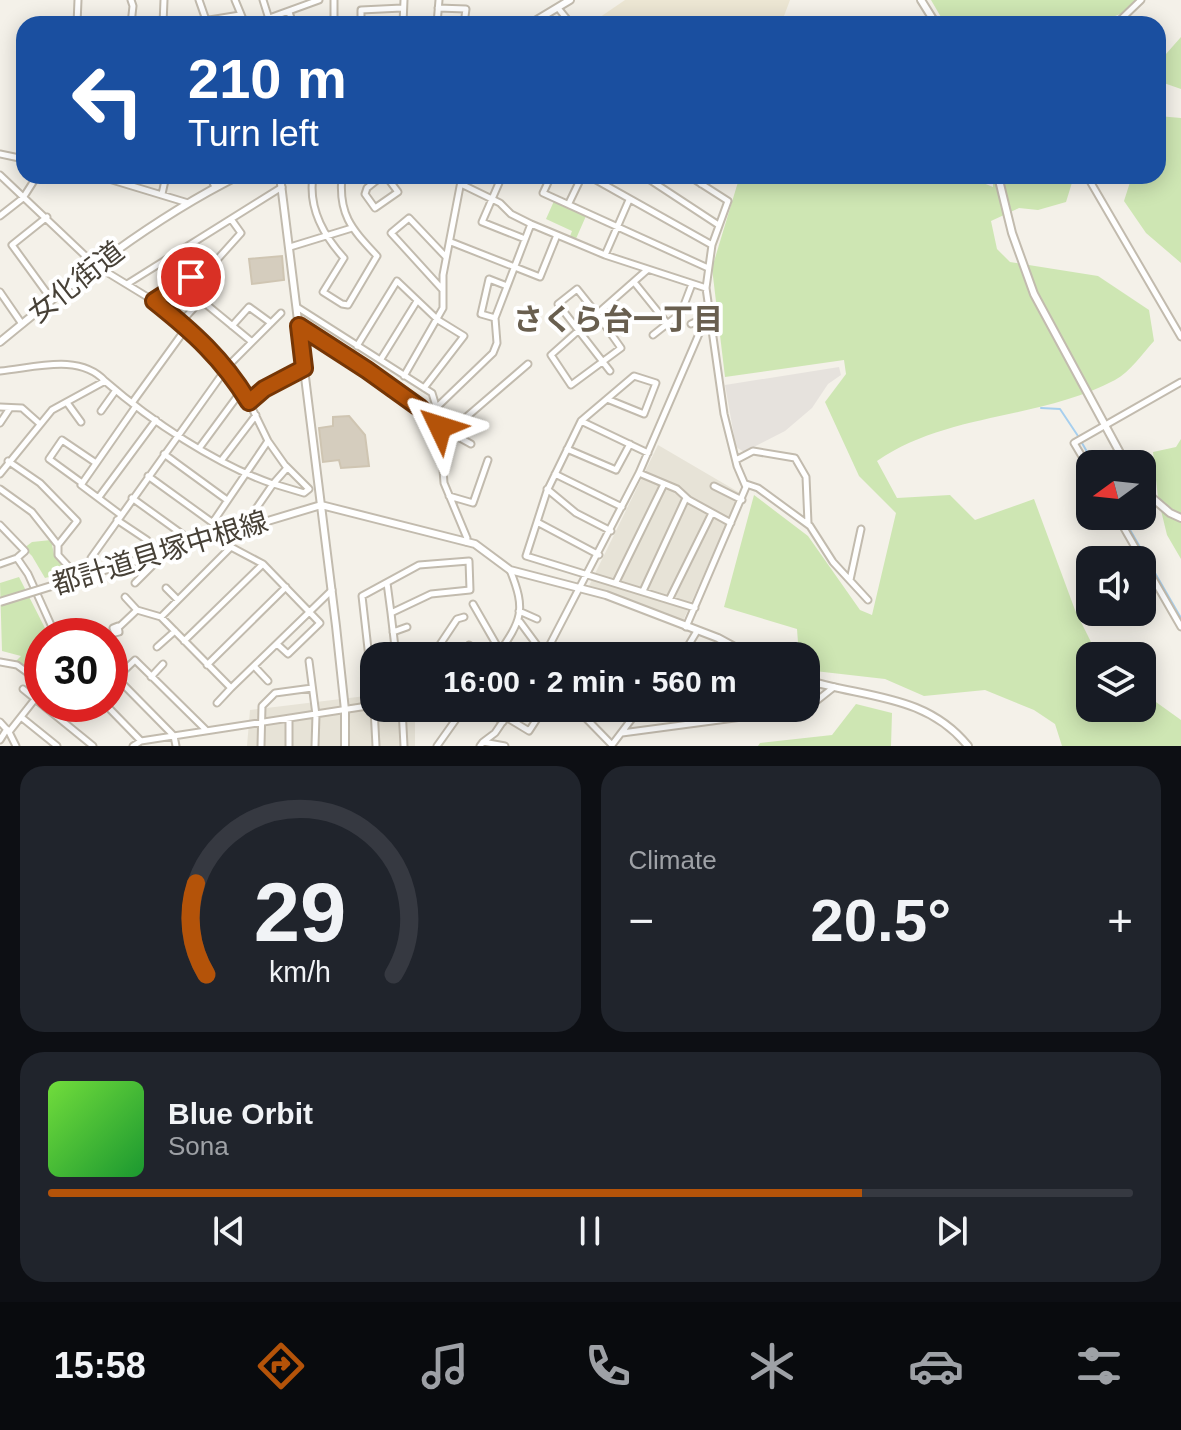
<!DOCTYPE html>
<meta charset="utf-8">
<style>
:root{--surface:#171b24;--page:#20242c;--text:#f1f3f6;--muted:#9ea1a6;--line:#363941;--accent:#b45309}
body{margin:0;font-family:Helvetica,"Noto Sans JP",sans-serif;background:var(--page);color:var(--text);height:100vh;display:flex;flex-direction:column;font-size:30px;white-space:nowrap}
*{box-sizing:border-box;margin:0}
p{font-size:26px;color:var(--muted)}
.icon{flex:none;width:44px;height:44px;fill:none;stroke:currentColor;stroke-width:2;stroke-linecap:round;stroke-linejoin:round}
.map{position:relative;height:746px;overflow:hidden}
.drawer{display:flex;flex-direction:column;gap:20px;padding:20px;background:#0d0f14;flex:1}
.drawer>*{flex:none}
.hud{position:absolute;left:16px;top:16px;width:1150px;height:168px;border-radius:24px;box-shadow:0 4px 20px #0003;background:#1a4fa0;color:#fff;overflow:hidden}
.needle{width:52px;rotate:255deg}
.fabs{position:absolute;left:1076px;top:450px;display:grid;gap:16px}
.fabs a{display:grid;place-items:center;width:80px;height:80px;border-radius:16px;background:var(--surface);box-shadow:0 4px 20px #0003;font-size:40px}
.speed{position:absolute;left:24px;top:618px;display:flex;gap:16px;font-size:40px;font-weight:700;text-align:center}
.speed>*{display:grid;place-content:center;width:104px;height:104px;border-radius:50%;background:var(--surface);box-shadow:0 4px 20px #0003;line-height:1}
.speed .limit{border:12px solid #d22;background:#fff;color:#111}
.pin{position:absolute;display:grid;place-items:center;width:68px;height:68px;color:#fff;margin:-34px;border:4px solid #fff;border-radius:50%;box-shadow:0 2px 8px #0007}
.me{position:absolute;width:88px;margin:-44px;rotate:311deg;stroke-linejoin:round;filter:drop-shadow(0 0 6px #0008)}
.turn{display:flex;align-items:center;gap:28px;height:168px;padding:0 40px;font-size:36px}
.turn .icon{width:104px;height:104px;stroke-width:2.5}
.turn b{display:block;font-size:56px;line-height:68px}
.big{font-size:60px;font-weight:800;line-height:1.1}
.drawer .card{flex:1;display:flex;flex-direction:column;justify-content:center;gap:12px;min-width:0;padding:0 28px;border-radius:24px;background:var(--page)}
.drawer .dial{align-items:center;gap:0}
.dial svg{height:208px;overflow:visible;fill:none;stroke:var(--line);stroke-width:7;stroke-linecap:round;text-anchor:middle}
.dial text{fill:var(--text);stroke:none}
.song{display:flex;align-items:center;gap:24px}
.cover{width:96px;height:96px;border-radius:12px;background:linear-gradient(135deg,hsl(100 70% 55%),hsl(130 70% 35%))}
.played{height:8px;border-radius:4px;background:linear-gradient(90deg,var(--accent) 75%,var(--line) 75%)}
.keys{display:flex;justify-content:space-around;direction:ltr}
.heat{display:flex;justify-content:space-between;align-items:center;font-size:44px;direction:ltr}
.drawer .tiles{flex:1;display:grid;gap:20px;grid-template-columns:1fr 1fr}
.card:last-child{grid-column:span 2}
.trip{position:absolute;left:360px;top:642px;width:460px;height:80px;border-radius:24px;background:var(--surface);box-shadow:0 4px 20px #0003;font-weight:800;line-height:80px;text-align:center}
.menu{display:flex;height:128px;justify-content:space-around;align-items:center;background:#090b0e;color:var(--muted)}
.menu .icon{width:56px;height:56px}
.menu .on{color:var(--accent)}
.menu b{font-size:36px;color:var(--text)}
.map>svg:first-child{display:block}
.residential{fill:#e7e3d7}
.industrial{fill:#e6e2dd}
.education{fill:#ece6d3}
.green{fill:#cee6b3}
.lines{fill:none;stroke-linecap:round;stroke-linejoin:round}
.stream{stroke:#a7cfee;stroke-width:2}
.building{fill:#d5cdbe;stroke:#cfc5b2;stroke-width:2}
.minor-casing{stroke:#c2bbae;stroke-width:9}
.tertiary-casing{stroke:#c2bbae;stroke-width:10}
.minor{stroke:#fff;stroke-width:5}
.tertiary{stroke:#fff;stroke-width:6}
.tertiary-bridge-casing{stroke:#c2bbae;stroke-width:10;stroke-linecap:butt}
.tertiary-bridge{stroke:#fff;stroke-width:6}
.route-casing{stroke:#753606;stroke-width:20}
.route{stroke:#b45309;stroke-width:14}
.labels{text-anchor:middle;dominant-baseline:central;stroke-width:8;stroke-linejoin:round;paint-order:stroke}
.street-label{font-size:28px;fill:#474137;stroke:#fff}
.neighbourhood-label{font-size:30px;font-weight:bold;fill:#695f4f;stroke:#fff}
</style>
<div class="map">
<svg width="1181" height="746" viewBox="0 0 1181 746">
<rect width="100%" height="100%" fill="#f4f1e9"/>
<!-- residential -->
<path class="residential" d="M658,445L740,493L683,621L588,588Z
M374,695V708H415V746H247L250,710Z"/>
<!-- industrial -->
<path class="industrial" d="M839,367L841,375L828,384L812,408L785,431L744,452L736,447L725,385Z"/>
<!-- education -->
<path class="education" d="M625,0H790L781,24H590Z"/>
<!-- green -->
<path class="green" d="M931,0H1140L1133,9L1095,24H945Z
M1181,37V89L1158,81V63Z
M1158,116L1181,118V263L1146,233L1124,201L1132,176H1158Z
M734,176H966L993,187V176H1074L1066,202L1038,210L1019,208L991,221L997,249L1010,262L1098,276L1149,310L1154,341C1143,353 1130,372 1115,380C1040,420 948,412 877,461L897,498L950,495L975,520L1034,499L1075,610L1098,656H1090V708H1142V692L1181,720V746H1062L1055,724L1034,710L985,690L924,696L885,679L806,670V656H799L797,629L724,607L754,495L808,536L860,610L872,615L896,513L859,476L825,402L846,374L844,360L725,377L712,268L738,182Z
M554,201L586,216L575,241L569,239L572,231L546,219Z
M1181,439V559L1167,535L1158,498L1153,452L1176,447Z
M51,540L54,554L71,571L45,578L32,556L24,548L32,542Z
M19,577L49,636H42V650L34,660L29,659L31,662L27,667L15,662L21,656L2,651L0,583Z
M856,704L892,713L891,746H758L760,743L832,735Z"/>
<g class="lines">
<!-- stream -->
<path class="stream" d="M1041,408L1060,409L1078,436
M1082,443L1094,464
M1122,516L1181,618"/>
</g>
<!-- building -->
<path class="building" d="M282,256L284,280L252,284L249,259Z
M349,416L365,435L369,466L341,468L339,460L323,462L319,428L333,426V417Z"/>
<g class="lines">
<defs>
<path id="minor" d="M199,0L206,20
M235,0L245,24
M263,0L269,19
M334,0V24
M438,8L466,9L464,24
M558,8L571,24
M289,12L293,24
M77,24L78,0
M131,24L133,6L131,0
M163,24L164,0
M185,24L240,15
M253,24L319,0
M361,24V10L402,8
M403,24L404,0
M437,24L439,0
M1116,24L1141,0
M0,154L24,159
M0,175L95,265L154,301L187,327L228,366L249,402L268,441L287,468L273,484C215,464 151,421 105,381L52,410L0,474
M99,176L188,203
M210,176L215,187
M313,176C308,208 323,235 344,258L323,292L342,304L348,305L377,256C352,229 338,215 342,176
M382,176L367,188L365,194L375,208L398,192L386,176
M502,176L482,222L525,239
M551,176L543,193L708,268
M589,176L712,245
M644,176L717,224
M1087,176L1181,337
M461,184L500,203L511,214L531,224L605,255L706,288
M701,184L706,176
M162,194L166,176
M569,203L582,176
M0,216L23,198L37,176
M47,217L12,245L52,300
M451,242L540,277L557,235
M290,247L352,228
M605,255L629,200
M634,282L667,323
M127,284L282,187
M442,289L391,233L409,218L446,257
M0,292L22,324
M201,300L252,342
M154,301L215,262L241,233L231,219
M297,307L432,393L439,416L444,483L467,538L466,542
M597,314L621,348L571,385L551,355Z
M495,318L481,314L489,279L507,286
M181,322L220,280L209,265
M691,324L705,317
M232,326L249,307L271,323
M299,326L367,370L420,408L440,427L471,444
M653,335L681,313L692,284
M357,346L397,281L438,320L464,336L424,388
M381,359L417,301
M0,371C34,368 79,353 105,381
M610,371L558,304L577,289L597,314L647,270
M404,376L443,308V275L462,176
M607,399L644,414L656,383L634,376L581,421L547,491L526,556L695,608
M249,402L264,389L304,368
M132,403L187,327
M68,404L81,422
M0,407L22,408L40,424
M437,407L493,353L497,343L495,318L531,224
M101,411L116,390
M581,421L648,453
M0,423L10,408
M449,432L528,364
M200,447L242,390
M567,449L616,470L630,444
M164,454L227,500
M736,460L753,451L795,458L806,477L808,523
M8,461L40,483L77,521L58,545V555L79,578
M221,461L256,415
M1090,470L1074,443L1181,382
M639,473L677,489L689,500L731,523
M555,474L622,507
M148,476L213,523L231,547L263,564L320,623L288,654L277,644
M82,483L49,459L62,440L96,463
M274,484L304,493L309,489L286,466
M746,484L758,488L810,526L833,562L868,600
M714,486L742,500
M0,489L32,512L58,545
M547,489L576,513L611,531
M449,496L473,503L488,460
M99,497L156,420
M132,498L182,534L188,544
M253,513L273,484
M121,515L81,485L136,406
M1117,516L1181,627
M117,520L147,540L158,554
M213,522L268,441
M537,522L599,555
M0,525L25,551L17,558L0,564
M17,558L28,574L56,636
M95,573L91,558L228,366L281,313
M850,580L861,529
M616,582L664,484
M135,583L154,564L152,556
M387,583L391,613
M166,588L178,600
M643,591L686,498
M125,597L137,610
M669,600L712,513
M473,604L500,651
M519,611L537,619
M161,617L231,547
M520,622L545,656
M118,626L119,632L115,633L113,628Z
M119,627L137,610L161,617L231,688L332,590
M686,627L746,487L737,466L724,414L706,288L712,245L728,201L689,176
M393,632L407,627
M184,641L263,564
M469,645L485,656
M157,647L175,631
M440,656L435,652L457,619L464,617
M497,656C521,620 527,612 510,570
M544,656L639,473L708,313
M682,656L697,631
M309,661L316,715L315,746
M0,662L17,665L42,683
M207,665L286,587
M254,666L268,681
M110,671L174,736L176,746
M151,677L163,664
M110,684L135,660L206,730
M23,689L93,746
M374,702L362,596L419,565L469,561L470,590L431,594L391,613L396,656
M217,703L231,688
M71,704L84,713L93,704
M105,704L141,741
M806,705L810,706L834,687
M374,708L376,746
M402,708L404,746
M494,708L491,713L503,722
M576,708L612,745
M21,717L57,746
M506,717L529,731L544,708
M289,719V746
M0,722L9,732L16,746
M9,732L35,699
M622,733L742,717L773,708
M0,740L7,729
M483,742L495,733L512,708
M612,745L640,708
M133,746L141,741L374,705
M261,746L262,706L275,693L312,688
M437,746L464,708
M480,746L483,742L505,746"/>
<path id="tertiary" d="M921,0L936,24
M530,24L570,0
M280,176L336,626L345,710V746
M998,176L1012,233L1034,294L1126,464
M0,342C75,280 150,220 238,176
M1142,489L1170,513L1181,518
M321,505L475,544L510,570L606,595L718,638L751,656
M58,584L321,505
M806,680C865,698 926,694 968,746"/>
</defs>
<!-- minor casing -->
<use href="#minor" class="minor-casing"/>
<!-- tertiary casing -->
<use href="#tertiary" class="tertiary-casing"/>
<!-- minor -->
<use href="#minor" class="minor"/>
<!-- tertiary -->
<use href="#tertiary" class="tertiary"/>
<defs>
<path id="tertiary-bridge" d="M0,602L58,584"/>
</defs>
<!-- tertiary-bridge casing -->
<use href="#tertiary-bridge" class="tertiary-bridge-casing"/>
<!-- tertiary-bridge -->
<use href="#tertiary-bridge" class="tertiary-bridge"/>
</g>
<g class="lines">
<defs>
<path id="route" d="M191,277L154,301C193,332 223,359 249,402L264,389L304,368L299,326L367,370L420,408L440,427"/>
</defs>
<!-- route casing -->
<use href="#route" class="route-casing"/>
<!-- route -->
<use href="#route" class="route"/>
</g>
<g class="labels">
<!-- street labels -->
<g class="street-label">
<text transform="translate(76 282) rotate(-38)">女化街道</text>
<text transform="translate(160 553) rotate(-17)">都計道貝塚中根線</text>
</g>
<!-- neighbourhood labels -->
<g class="neighbourhood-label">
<text x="618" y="319">さくら台一丁目</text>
</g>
</g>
</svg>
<div class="fabs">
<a><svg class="needle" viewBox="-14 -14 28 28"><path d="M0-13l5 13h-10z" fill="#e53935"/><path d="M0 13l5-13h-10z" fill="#9ea1a6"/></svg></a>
<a><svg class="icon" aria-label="sound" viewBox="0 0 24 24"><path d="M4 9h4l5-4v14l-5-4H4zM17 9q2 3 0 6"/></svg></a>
<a><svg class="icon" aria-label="layers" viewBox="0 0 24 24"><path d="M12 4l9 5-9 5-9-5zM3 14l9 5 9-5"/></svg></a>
</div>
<div class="speed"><div class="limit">30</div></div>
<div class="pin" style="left:191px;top:277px;background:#d93025"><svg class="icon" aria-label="arrive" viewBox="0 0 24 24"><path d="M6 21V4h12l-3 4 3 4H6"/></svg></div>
<svg class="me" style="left:440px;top:427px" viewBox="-20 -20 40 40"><path d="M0-17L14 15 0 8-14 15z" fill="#b45309" stroke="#fff" stroke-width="4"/></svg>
<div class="trip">16:00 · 2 min · 560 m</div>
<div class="hud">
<div class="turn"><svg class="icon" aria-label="left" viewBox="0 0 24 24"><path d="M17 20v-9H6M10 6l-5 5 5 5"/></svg><div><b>210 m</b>Turn left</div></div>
</div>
</div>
<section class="drawer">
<div class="tiles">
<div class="card dial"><svg viewBox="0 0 100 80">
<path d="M14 69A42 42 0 1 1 86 69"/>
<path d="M14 69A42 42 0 0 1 10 34" stroke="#b45309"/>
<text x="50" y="56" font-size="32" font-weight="700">29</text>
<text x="50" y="72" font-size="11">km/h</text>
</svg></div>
<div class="card"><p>Climate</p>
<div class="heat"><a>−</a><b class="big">20.5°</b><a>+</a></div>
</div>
<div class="card">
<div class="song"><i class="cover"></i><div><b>Blue Orbit</b><p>Sona</p></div></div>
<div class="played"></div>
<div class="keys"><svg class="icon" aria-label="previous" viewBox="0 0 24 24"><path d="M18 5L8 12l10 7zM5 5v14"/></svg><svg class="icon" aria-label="pause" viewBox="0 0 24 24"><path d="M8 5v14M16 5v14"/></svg><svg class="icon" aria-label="next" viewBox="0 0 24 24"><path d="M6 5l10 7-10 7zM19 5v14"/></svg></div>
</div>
</div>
</section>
<nav class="menu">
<b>15:58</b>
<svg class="icon on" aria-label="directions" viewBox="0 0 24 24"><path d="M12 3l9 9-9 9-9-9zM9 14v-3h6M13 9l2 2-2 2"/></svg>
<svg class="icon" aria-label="music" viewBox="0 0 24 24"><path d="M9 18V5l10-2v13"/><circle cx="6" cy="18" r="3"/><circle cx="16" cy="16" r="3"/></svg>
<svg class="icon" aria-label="phone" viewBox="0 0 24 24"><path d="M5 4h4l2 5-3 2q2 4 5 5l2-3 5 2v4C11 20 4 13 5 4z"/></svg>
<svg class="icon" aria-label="climate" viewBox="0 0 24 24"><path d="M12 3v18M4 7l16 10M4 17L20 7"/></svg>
<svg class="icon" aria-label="car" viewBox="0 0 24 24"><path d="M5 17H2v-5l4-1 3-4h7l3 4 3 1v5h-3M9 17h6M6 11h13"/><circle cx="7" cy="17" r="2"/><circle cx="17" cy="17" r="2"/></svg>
<svg class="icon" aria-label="filters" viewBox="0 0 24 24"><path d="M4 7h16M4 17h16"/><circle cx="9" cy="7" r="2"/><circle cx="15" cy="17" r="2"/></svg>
</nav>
